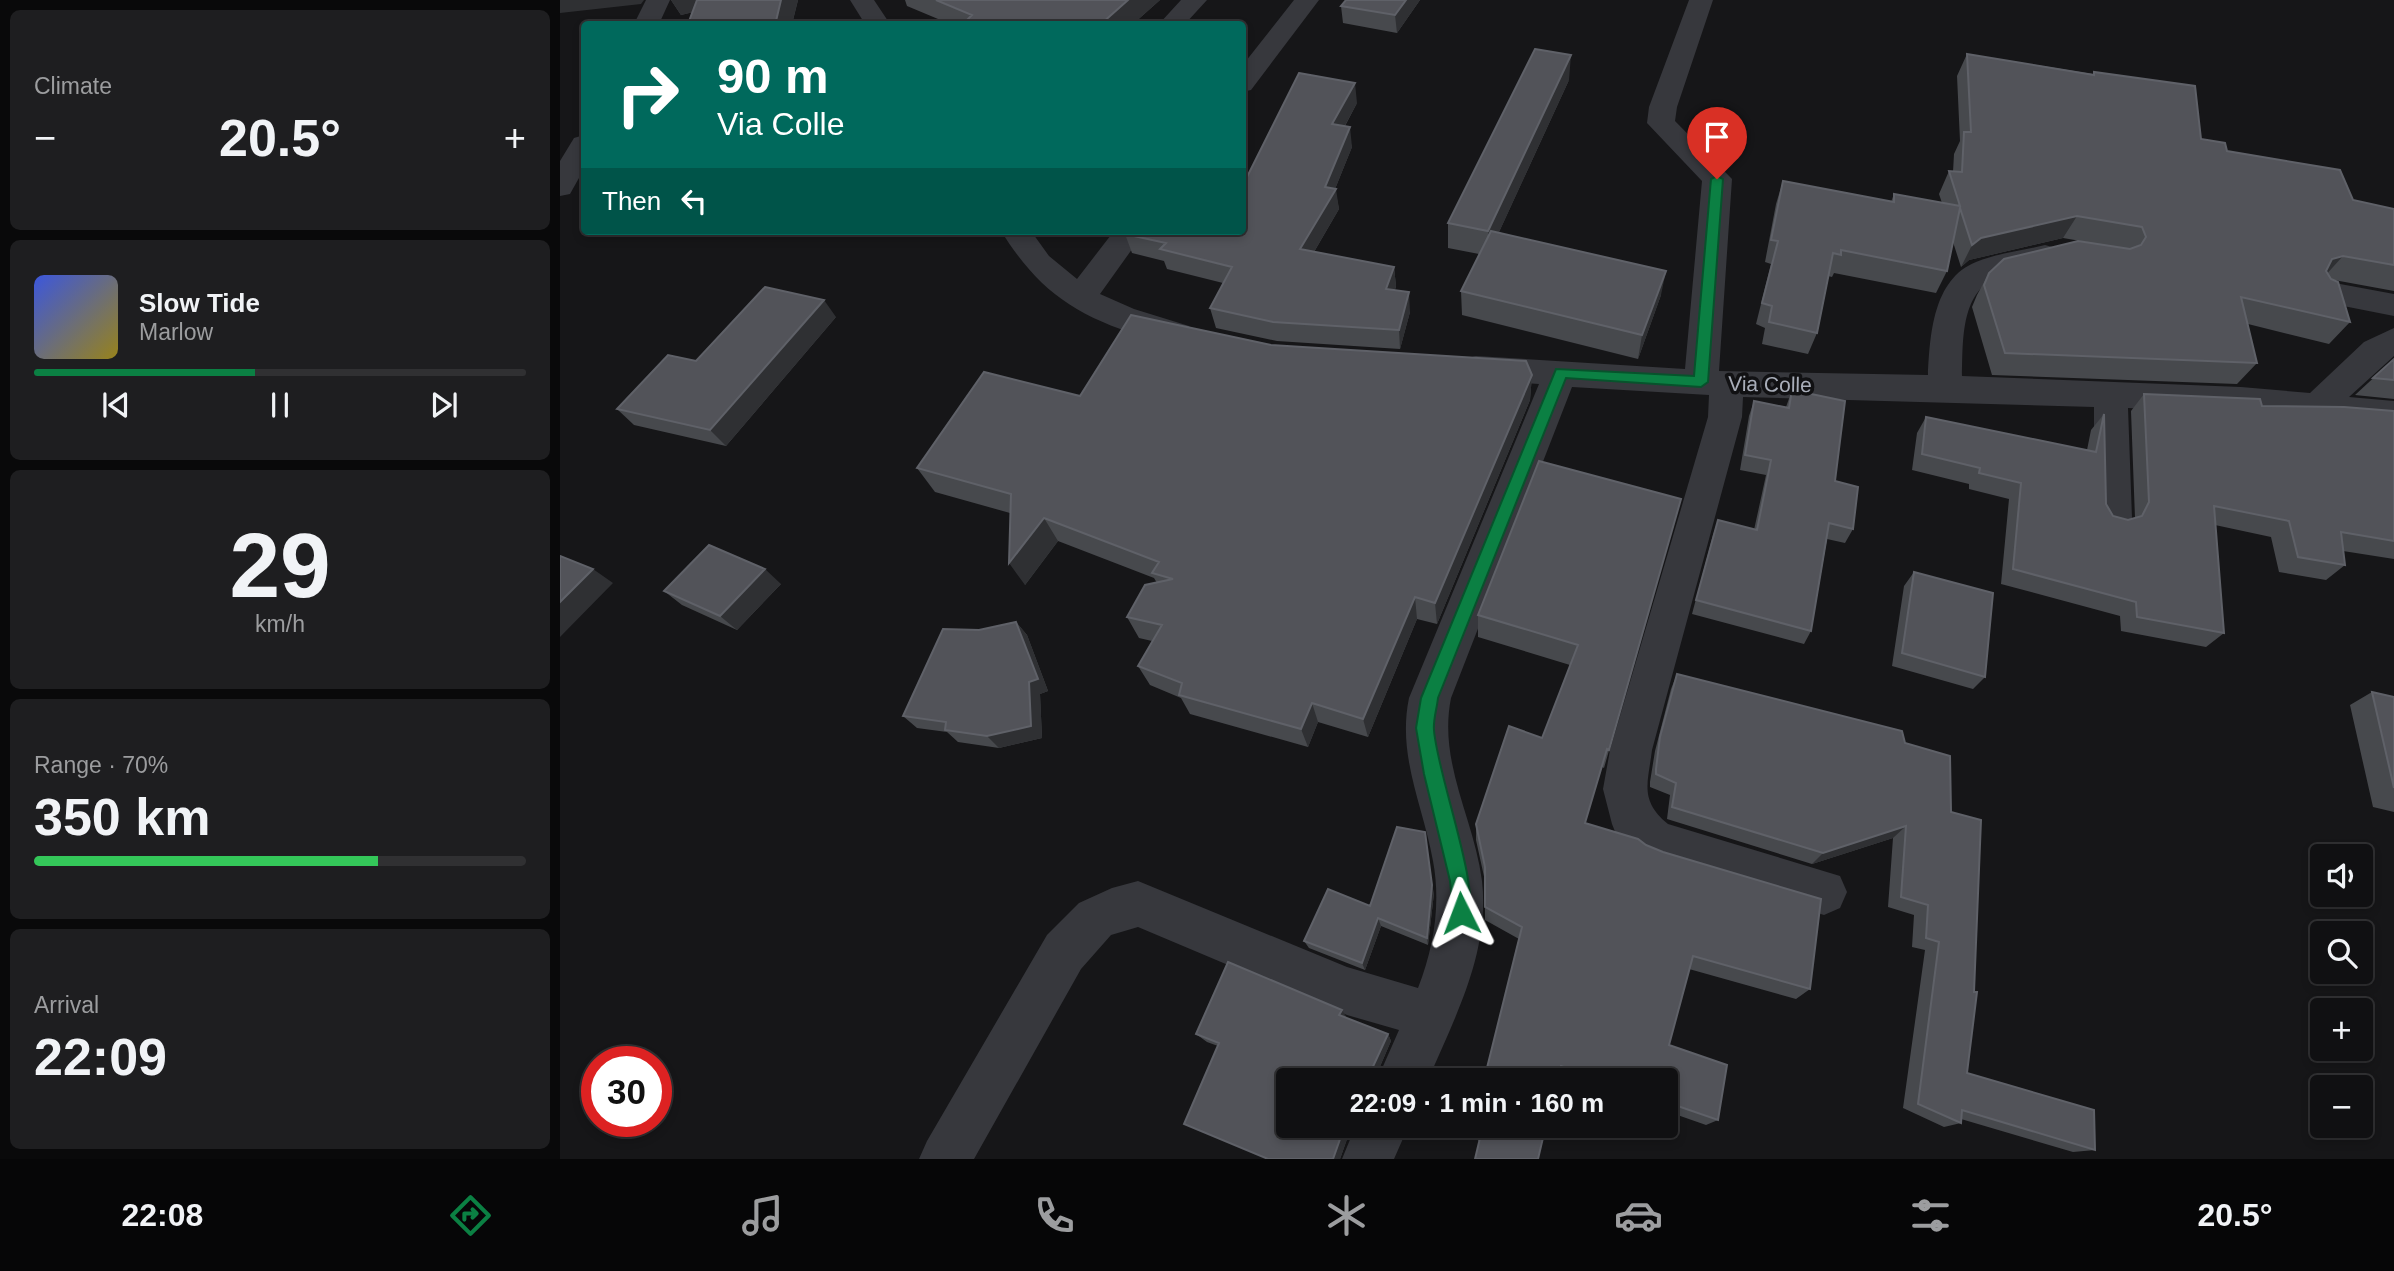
<!DOCTYPE html>
<meta charset="utf-8">
<style>
:root{--surface:#101012;--page:#1e1e20;--text:#f1f3f6;--muted:#9c9d9f;--line:#303032;--accent:#0b8043}
body{margin:0;font-family:Arial,sans-serif;background:var(--page);color:var(--text);height:100vh;display:flex;flex-direction:column;font-size:26px;white-space:nowrap}
*{box-sizing:border-box;margin:0}
p{font-size:23px;color:var(--muted)}
.icon{flex:none;width:38px;height:38px;fill:none;stroke:currentColor;stroke-width:2;stroke-linecap:round;stroke-linejoin:round}
.map{position:relative;flex:1;overflow:hidden}
.details{display:flex;flex-direction:column;gap:10px;padding:10px;background:#09090a;width:560px}
.details>*{flex:none}
.guide{position:absolute;left:21px;top:21px;width:665px;height:214px;border-radius:7px;box-shadow:0 4px 10px #0003,0 0 0 2px var(--line);background:#00695c;color:#fff;overflow:hidden}
.fabs{position:absolute;left:1750px;top:844px;display:grid;gap:14px}
.fabs a{display:grid;place-items:center;width:63px;height:63px;border-radius:7px;background:var(--surface);box-shadow:0 4px 10px #0003,0 0 0 2px var(--line);font-size:35px}
.speed{position:absolute;left:21px;top:1046px;display:flex;gap:14px;font-size:35px;font-weight:700;text-align:center}
.speed>*{display:grid;place-content:center;width:91px;height:91px;border-radius:50%;background:var(--surface);box-shadow:0 4px 10px #0003,0 0 0 2px var(--line);line-height:1}
.speed .limit{border:10px solid #d22;background:#fff;color:#111}
.pin{position:absolute;display:grid;place-items:center;width:60px;height:60px;color:#fff;margin:-72px -30px;border-radius:50% 50% 50% 0;rotate:-45deg;box-shadow:0 0 7px #0007}
.pin .icon{rotate:45deg}
.me{position:absolute;width:77px;margin:-38px;rotate:357deg;stroke-linejoin:round;filter:drop-shadow(0 0 5px #0008)}
.turn{display:flex;align-items:center;gap:24px;height:147px;padding:0 21px;font-size:32px}
.turn .icon{width:91px;height:91px;stroke-width:2.5}
.turn b{display:block;font-size:49px;line-height:60px}
.then{display:flex;align-items:center;height:66px;padding:0 21px;background:#0003;gap:14px;font-size:26px}
.big{font-size:52px;font-weight:700;line-height:1.1}
.details .widget{flex:1;display:flex;flex-direction:column;justify-content:center;gap:10px;min-width:0;padding:0 24px;border-radius:10px;background:var(--page)}
.details .dial{align-items:center;gap:0}
.dial b{font-size:91px;line-height:1}
.song{display:flex;align-items:center;gap:21px}
.cover{width:84px;height:84px;border-radius:10px;background:linear-gradient(135deg,hsl(230 70% 55%),hsl(50 70% 35%))}
.played{height:7px;border-radius:4px;background:linear-gradient(90deg,var(--accent) 45%,var(--line) 45%)}
.keys{display:flex;justify-content:space-around;direction:ltr}
.heat{display:flex;justify-content:space-between;align-items:center;font-size:38px;direction:ltr}
.charge{height:10px;border-radius:5px;background:linear-gradient(90deg,#34c759 70%,var(--line) 0)}
.trip{position:absolute;left:716px;top:1068px;width:402px;height:70px;border-radius:7px;background:var(--surface);box-shadow:0 4px 10px #0003,0 0 0 2px var(--line);font-weight:700;line-height:70px;text-align:center}
.tab-bar{display:flex;height:112px;justify-content:space-around;align-items:center;background:#060607;color:var(--muted)}
.tab-bar .icon{width:49px;height:49px}
.tab-bar .current{color:var(--accent)}
.tab-bar b{font-size:32px;color:var(--text)}
main{display:flex;flex:1;min-height:0}
.map>svg:first-child{display:block}
.lines{fill:none;stroke-linecap:round;stroke-linejoin:round}
.minor{fill:#37383d;fill-rule:evenodd}
.wall{fill:#47494d}
.shaded-wall{fill:#2f3033}
.building{fill:#525359;stroke:#5f6168;stroke-width:2}
.route{fill:#0b8043;stroke:#07532c;stroke-width:2}
.labels{text-anchor:middle;dominant-baseline:central;stroke-width:7;stroke-linejoin:round;paint-order:stroke}
.street-label{font-size:21px;fill:#a8adb8;stroke:#111113}
</style>
<main>
<section class="details">
<div class="widget"><p>Climate</p>
<div class="heat"><a>−</a><b class="big">20.5°</b><a>+</a></div>
</div>
<div class="widget">
<div class="song"><i class="cover"></i><div><b>Slow Tide</b><p>Marlow</p></div></div>
<div class="played"></div>
<div class="keys"><svg class="icon" aria-label="previous" viewBox="0 0 24 24"><path d="M18 5L8 12l10 7zM5 5v14"/></svg><svg class="icon" aria-label="pause" viewBox="0 0 24 24"><path d="M8 5v14M16 5v14"/></svg><svg class="icon" aria-label="next" viewBox="0 0 24 24"><path d="M6 5l10 7-10 7zM19 5v14"/></svg></div>
</div>
<div class="widget dial"><b>29</b><p>km/h</p></div>
<div class="widget"><p>Range · 70%</p><b class="big">350 km</b><div class="charge"></div></div>
<div class="widget"><p>Arrival</p><b class="big">22:09</b></div>
</section>
<div class="map">
<svg width="1834" height="1159" viewBox="0 0 1834 1159">
<rect width="100%" height="100%" fill="#161618"/>
<g class="lines">
<!-- minor -->
<path class="minor" d="M86,0H110L99,24H74Z
M290,0H314L330,24H305Z
M621,0H647L625,24H599Z
M734,0H759L691,90L682,92V66Z
M1129,0H1153L1117,107L1115,121L1172,179L1159,371L1368,375C1370,335 1373,279 1416,262C1438,253 1462,251 1485,245L1496,248L1500,255L1496,262C1478,268 1459,270 1442,275C1400,289 1403,340 1402,376L1681,387L1750,393L1804,342L1834,328V356L1789,397L1834,401V427L1681,413L1568,408L1572,518L1566,529L1553,533L1540,529L1534,518V407L1183,397L1182,417L1092,750C1088,783 1079,800 1108,824L1280,876L1287,892L1280,908L1264,915L1096,864L1080,858L1058,839L1052,824L1043,789L1050,750L1148,417L1149,395L1012,387L891,698C878,763 914,818 922,881C930,952 895,1017 868,1080H817L839,1030L787,1015L578,927L551,935L521,969L414,1159H359L367,1141L487,935L519,903L552,888L578,881L787,967L858,988C874,947 881,904 873,861C863,805 837,756 849,698L979,384L916,380L904,377L899,368L904,359L916,356L1125,369L1142,181L1087,123L1089,107Z
M24,135V169L10,194L0,196V161L14,138Z
M441,231H471L489,256L517,279L554,231H585L540,294L574,309L629,326L633,334L629,342C612,347 597,341 581,336C514,315 478,290 441,231Z
M1764,281L1834,294V316L1753,300L1748,292L1753,284Z
M796,1125H849L834,1159H782Z"/>
</g>
<!-- wall -->
<path class="wall" d="M111,0H238L232,24H128L133,12L121,15Z
M345,0H600L573,24H390L347,6Z
M786,0H860L837,33L783,23L781,6Z
M1407,54L1533,74L1534,72L1641,139L1667,151L1793,200L1834,209V291L1774,280L1790,322L1769,344L1688,324L1697,363L1677,384L1432,375L1412,307L1417,295L1429,273L1538,244L1503,238L1409,260L1401,267L1393,242L1387,271L1376,293L1274,273L1272,277L1268,276L1257,333L1248,354L1202,344L1205,328L1196,324L1211,264L1205,262L1216,204L1223,181L1331,202L1334,194L1382,203L1379,194L1389,171L1393,172L1394,154L1400,141L1397,76Z
M1009,80L939,232L1101,295L1078,359L902,315L901,291L919,254L888,248V223Z
M797,103L785,126L792,147L775,189L779,209L754,252L834,267L836,286L835,290L850,312L840,349L717,341L656,328L650,308L663,283L607,269L604,261L572,253L565,234L685,181Z
M276,317L166,446L74,425L57,409L136,361Z
M711,345L972,375L970,400L877,624L857,619L808,737L758,722L748,747L630,714L621,698L590,685L578,666L592,641L579,638L567,617L597,583L594,578L498,541L465,585L450,513L375,492L357,468L520,396Z
M1834,359V399L1795,395Z
M1232,390L1275,481L1293,529L1285,543L1267,539L1251,631L1244,644L1132,614L1153,535L1158,520L1194,530L1206,475L1180,470L1189,416L1194,401L1226,407Z
M1584,394L1702,406L1834,411V559L1783,551L1785,565L1766,580L1719,572L1711,537L1655,525L1664,633L1646,647L1561,631L1560,616L1441,584L1449,499L1409,489V484L1352,470L1357,433L1366,417L1527,450L1531,430L1544,414L1546,504L1553,516L1568,520L1575,518L1571,411Z
M1121,499L1044,768L1042,767L1025,823L1250,989L1236,999L1129,969L1109,1045L1158,1120L1146,1125L1106,1111V1080H1018L999,1073L959,939L925,920V881L916,840V824L982,738L1010,665L918,637V615Z
M1354,572L1425,677L1413,689L1332,666L1344,586Z
M221,584L177,630L122,605L104,591Z
M456,622L467,635L488,691L480,694L482,738L439,748L398,742L387,732L357,728L343,716L419,630Z
M1117,674L1345,743L1391,812L1407,1073L1535,1150L1513,1152L1401,1119V1123L1384,1127L1343,1108L1365,950L1352,947L1354,915L1328,907L1333,838L1252,864L1107,819L1110,795L1090,787V782L1095,751L1111,689Z
M1812,692L1834,697V812L1813,807L1790,705Z
M874,893L868,945L821,926L805,970L749,948L744,941L810,906Z
M787,1018L828,1034L831,1041L815,1078L728,1080L792,1125L780,1159H708L658,1046L647,1042L636,1034Z
M986,1125L919,1141L911,1135V1131Z"/>
<!-- shaded-wall -->
<path class="shaded-wall" d="M0,0H84L81,4L0,13Z
M111,0H151L155,7L121,15Z
M221,0H238L232,24H218L216,21Z
M568,0H600L573,24H541Z
M846,0H860L837,33L835,15Z
M1011,55L1009,80L928,256V231Z
M795,83L797,103L775,144L772,124Z
M790,127L792,147L773,194L776,189L779,209L744,269L740,249Z
M1517,216L1503,238L1409,260L1401,267L1412,245L1421,238Z
M1783,256L1763,278L1752,281L1772,259Z
M834,267L836,286L828,308L826,289Z
M1106,271L1101,295L1078,359L1082,335Z
M849,292L850,312L840,349L839,330Z
M264,300L276,317L166,446L150,430Z
M972,375L970,400L877,624L875,603Z
M484,518L498,541L465,585L449,563Z
M33,569L53,583L0,637V602Z
M205,569L221,584L177,630L160,616Z
M855,597L857,619L808,737L803,719Z
M456,622L467,635L488,691L480,694L482,738L439,748L427,736L469,682Z
M752,703L758,722L748,747L741,729Z
M1346,826L1333,838L1252,864L1263,853Z
M872,885L874,893L868,945L867,938Z
M818,918L821,926L805,970L802,963Z
M782,1010L787,1018L779,1015Z
M828,1034L831,1041L815,1078L816,1080H813L810,1073Z
M785,1125H792L780,1159H773Z"/>
<!-- building -->
<path class="building" d="M137,0H221L216,21L209,22L208,24H128Z
M376,0H568L541,24H403L412,15Z
M786,0H846L835,15L781,6Z
M975,49L1011,55L928,231L888,223Z
M1407,54L1534,75V72L1635,86L1641,139L1665,143L1667,151L1780,170L1793,200L1834,209V265L1783,256L1772,259L1766,271L1771,279L1778,282L1790,322L1681,297L1697,363L1445,353L1424,285L1429,273L1444,259L1518,241L1570,249L1581,245L1586,237L1582,227L1517,216L1421,238L1412,245L1400,208L1387,271L1281,250V255L1273,253L1257,333L1209,322L1212,306L1202,303L1218,241L1211,240L1223,181L1334,202V194L1400,206L1389,171L1402,172L1404,132H1411Z
M739,73L795,83L772,124L790,127L765,187L776,189L740,249L834,267L826,289L849,292L839,330L713,322L650,308L672,267L600,249L606,243L565,234L567,231H682V181H685Z
M931,231L1106,271L1082,335L901,291Z
M205,287L264,300L150,430L57,409L108,355L136,361Z
M571,315L711,345L966,361L972,375L875,603L855,597L803,719L752,703L741,729L619,695L622,683L578,666L602,625L567,617L585,585L613,579L592,573L599,562L484,518L449,563L451,494L357,468L424,372L520,396Z
M1834,359V380L1813,378Z
M1232,390L1285,401L1275,481L1298,487L1293,529L1269,523L1251,631L1136,600L1158,520L1197,530L1211,460L1185,455L1194,401L1229,408Z
M1584,394L1700,399L1702,406L1784,407L1834,411V541L1781,532L1785,565L1738,557L1729,521L1654,506L1664,633L1577,617L1576,602L1453,569L1461,483L1419,473L1420,468L1362,454L1366,417L1536,452L1544,414L1546,504L1553,516L1568,520L1582,516L1589,502Z
M979,461L1121,499L1049,750L1047,749L1025,823L1078,839L1086,845L1103,852L1261,899L1250,989L1133,956L1109,1045L1167,1065L1158,1120L1106,1102V1080H1041L1001,1066L997,1080H924L962,927L925,907V867L916,824L949,726L982,738L1018,645L918,615Z
M149,545L205,569L160,616L104,591Z
M0,556L33,569L0,602Z
M1354,572L1433,593L1425,677L1342,653Z
M456,622L478,679L469,682L471,726L427,736L385,730L386,722L343,716L383,629L419,630Z
M1117,674L1342,731L1345,743L1390,756L1391,812L1421,820L1414,992H1417L1407,1073L1534,1110L1535,1150L1402,1110L1401,1123L1358,1104L1379,942L1366,938L1368,905L1341,897L1346,826L1263,853L1112,807L1116,783L1096,774V769L1100,737Z
M1812,692L1834,697V788Z
M837,827L865,832L872,885L867,938L818,918L802,963L744,941L768,889L810,906Z
M668,962L782,1010L779,1015L828,1034L810,1073L814,1077L813,1080H728V1125H785L773,1159H708L624,1124L659,1043L636,1034Z
M912,1125H986L978,1159H915L920,1138L911,1131Z"/>
<!-- route -->
<path class="route" d="M1157,176L1163,179L1148,382L1141,387L1006,378L878,698C877,708 873,720 874,730C877,774 921,888 908,920L901,923L894,920L890,881L864,774L856,728L861,698L996,369L1134,376L1151,179Z"/>
<g class="labels">
<!-- street labels -->
<g class="street-label">
<text transform="translate(1210 384) rotate(1)">Via Colle</text>
</g>
</g>
</svg>
<div class="fabs">
<a><svg class="icon" aria-label="sound" viewBox="0 0 24 24"><path d="M4 9h4l5-4v14l-5-4H4zM17 9q2 3 0 6"/></svg></a>
<a><svg class="icon" aria-label="search" viewBox="0 0 24 24"><circle cx="10" cy="10" r="6"/><path d="M15 15l6 6"/></svg></a>
<a>+</a>
<a>−</a>
</div>
<div class="speed"><div class="limit">30</div></div>
<div class="pin" style="left:1157px;top:179px;background:#d93025"><svg class="icon" aria-label="arrive" viewBox="0 0 24 24"><path d="M6 21V4h12l-3 4 3 4H6"/></svg></div>
<svg class="me" style="left:901px;top:913px" viewBox="-20 -20 40 40"><path d="M0-17L14 15 0 8-14 15z" fill="#0b8043" stroke="#fff" stroke-width="4"/></svg>
<div class="trip">22:09 · 1 min · 160 m</div>
<div class="guide">
<div class="turn"><svg class="icon" aria-label="right" viewBox="0 0 24 24"><path d="M7 20v-9h11M14 6l5 5-5 5"/></svg><div><b>90 m</b>Via Colle</div></div>
<div class="then">Then<svg class="icon" aria-label="left" viewBox="0 0 24 24"><path d="M17 20v-9H6M10 6l-5 5 5 5"/></svg></div>
</div>
</div>
</main>
<nav class="tab-bar">
<b>22:08</b>
<svg class="icon current" aria-label="directions" viewBox="0 0 24 24"><path d="M12 3l9 9-9 9-9-9zM9 14v-3h6M13 9l2 2-2 2"/></svg>
<svg class="icon" aria-label="music" viewBox="0 0 24 24"><path d="M9 18V5l10-2v13"/><circle cx="6" cy="18" r="3"/><circle cx="16" cy="16" r="3"/></svg>
<svg class="icon" aria-label="phone" viewBox="0 0 24 24"><path d="M5 4h4l2 5-3 2q2 4 5 5l2-3 5 2v4C11 20 4 13 5 4z"/></svg>
<svg class="icon" aria-label="climate" viewBox="0 0 24 24"><path d="M12 3v18M4 7l16 10M4 17L20 7"/></svg>
<svg class="icon" aria-label="car" viewBox="0 0 24 24"><path d="M5 17H2v-5l4-1 3-4h7l3 4 3 1v5h-3M9 17h6M6 11h13"/><circle cx="7" cy="17" r="2"/><circle cx="17" cy="17" r="2"/></svg>
<svg class="icon" aria-label="filters" viewBox="0 0 24 24"><path d="M4 7h16M4 17h16"/><circle cx="9" cy="7" r="2"/><circle cx="15" cy="17" r="2"/></svg>
<b>20.5°</b>
</nav>
